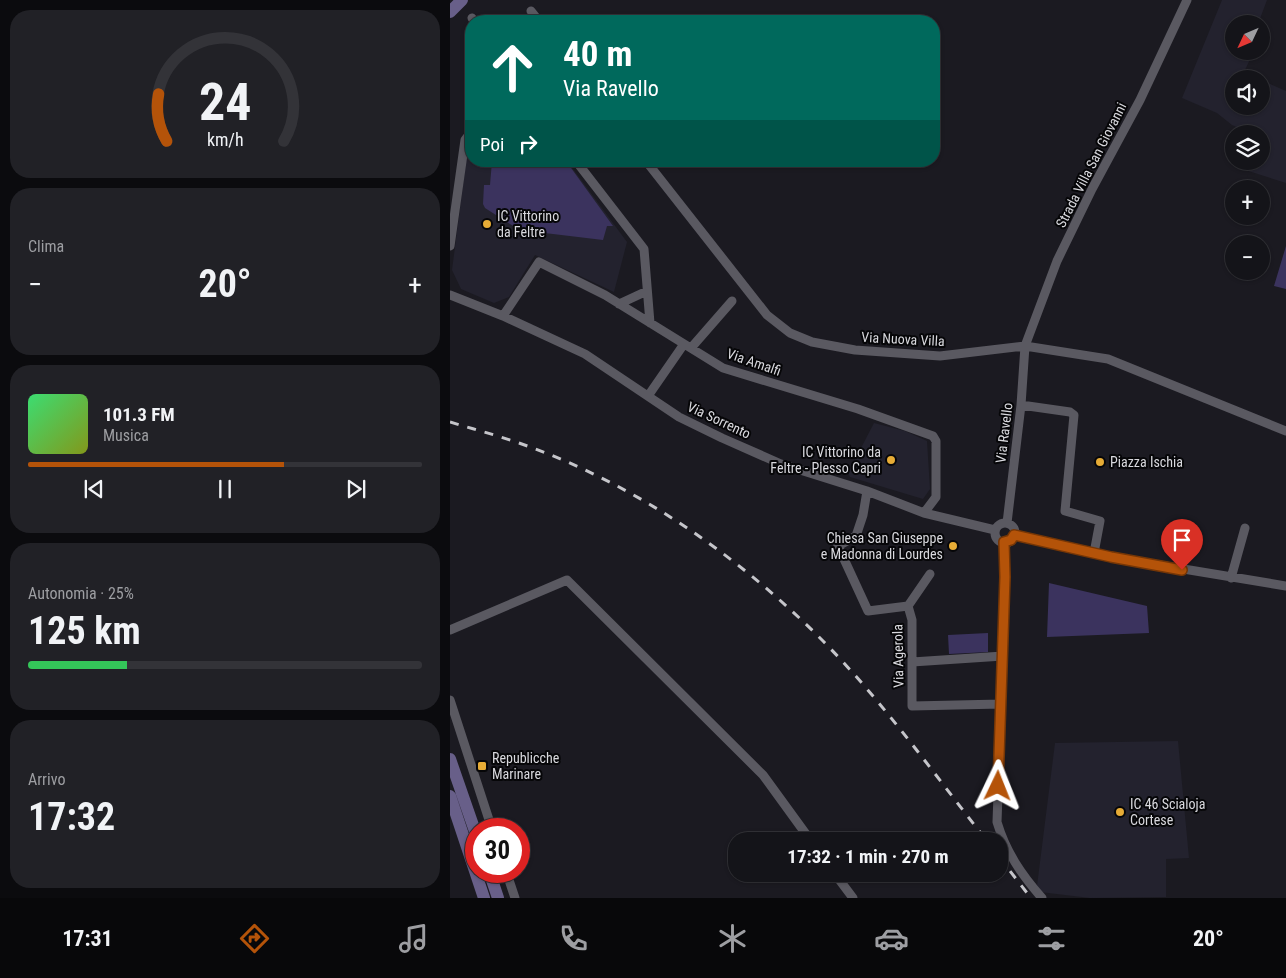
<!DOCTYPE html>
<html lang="it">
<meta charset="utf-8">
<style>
:root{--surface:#141419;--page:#212126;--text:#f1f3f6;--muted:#9d9ea2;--line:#333338;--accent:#b45309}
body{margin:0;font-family:"Roboto Condensed",sans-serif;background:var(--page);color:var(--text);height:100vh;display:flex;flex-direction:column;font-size:19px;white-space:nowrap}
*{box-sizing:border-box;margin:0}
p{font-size:16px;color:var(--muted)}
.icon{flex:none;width:28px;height:28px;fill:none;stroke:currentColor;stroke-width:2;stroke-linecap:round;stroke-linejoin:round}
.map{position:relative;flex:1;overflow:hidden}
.drawer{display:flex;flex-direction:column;gap:10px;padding:10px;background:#0b0b0e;width:450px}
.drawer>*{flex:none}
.hud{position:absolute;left:15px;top:15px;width:475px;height:152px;border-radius:20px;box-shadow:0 1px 4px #0004,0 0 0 1px var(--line);background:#00695c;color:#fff;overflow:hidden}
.needle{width:32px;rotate:226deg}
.controls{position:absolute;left:775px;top:15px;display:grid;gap:10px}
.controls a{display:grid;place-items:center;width:45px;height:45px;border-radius:50%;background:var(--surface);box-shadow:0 1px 4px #0004,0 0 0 1px var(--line);font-size:25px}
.speed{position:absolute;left:15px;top:818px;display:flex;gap:10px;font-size:25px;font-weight:700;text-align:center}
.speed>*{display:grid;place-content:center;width:65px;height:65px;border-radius:50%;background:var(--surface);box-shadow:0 1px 4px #0004,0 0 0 1px var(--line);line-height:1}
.speed .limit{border:8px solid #d22;background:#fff;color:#111}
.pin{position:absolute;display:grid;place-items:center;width:42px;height:42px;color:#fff;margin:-51px -21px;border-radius:50% 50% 50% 0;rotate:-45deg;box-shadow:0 0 5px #0007}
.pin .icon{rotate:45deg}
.me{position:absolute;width:55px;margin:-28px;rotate:2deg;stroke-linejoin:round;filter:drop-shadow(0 0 4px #0008)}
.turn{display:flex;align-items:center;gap:18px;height:105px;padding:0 15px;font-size:22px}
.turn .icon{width:65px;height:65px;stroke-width:2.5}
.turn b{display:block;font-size:35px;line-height:42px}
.then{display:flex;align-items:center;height:48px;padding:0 15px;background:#0003;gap:10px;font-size:19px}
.big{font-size:38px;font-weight:700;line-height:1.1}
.drawer .tile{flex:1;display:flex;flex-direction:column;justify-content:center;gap:8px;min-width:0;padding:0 18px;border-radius:20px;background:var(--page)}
.drawer .dial{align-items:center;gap:0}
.dial svg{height:130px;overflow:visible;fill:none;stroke:var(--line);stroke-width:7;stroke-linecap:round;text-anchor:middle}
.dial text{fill:var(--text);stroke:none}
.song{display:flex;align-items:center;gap:15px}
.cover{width:60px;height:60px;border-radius:8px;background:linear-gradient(135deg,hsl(140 70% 55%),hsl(70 70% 35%))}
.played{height:5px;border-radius:2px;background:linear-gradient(90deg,var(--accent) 65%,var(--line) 65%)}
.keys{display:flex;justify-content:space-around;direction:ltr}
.heat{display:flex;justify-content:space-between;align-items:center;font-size:28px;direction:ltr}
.charge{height:8px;border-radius:4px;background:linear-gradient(90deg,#34c759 25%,var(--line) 0)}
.trip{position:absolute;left:278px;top:832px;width:280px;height:50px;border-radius:20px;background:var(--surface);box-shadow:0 1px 4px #0004,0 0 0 1px var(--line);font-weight:700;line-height:50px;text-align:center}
.dock{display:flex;height:80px;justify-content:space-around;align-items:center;background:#08080a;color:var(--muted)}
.dock .icon{width:35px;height:35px}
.dock .on{color:var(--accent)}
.dock b{font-size:22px;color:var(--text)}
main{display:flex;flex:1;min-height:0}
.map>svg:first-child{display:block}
.built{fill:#23222e}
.green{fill:#3b335e}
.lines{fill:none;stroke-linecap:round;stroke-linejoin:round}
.street{stroke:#5a5961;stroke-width:9}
.secondary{stroke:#685f89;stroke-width:12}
.rail{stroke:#c5c5ca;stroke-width:3;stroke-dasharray:9 9;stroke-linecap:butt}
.route-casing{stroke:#753606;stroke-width:12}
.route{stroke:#b45309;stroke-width:9}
.poi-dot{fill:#e7ac36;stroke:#060608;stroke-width:2}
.labels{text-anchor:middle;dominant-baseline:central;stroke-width:4;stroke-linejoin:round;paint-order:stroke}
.street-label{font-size:14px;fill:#d9d9de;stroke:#060608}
.poi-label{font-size:14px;fill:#d9d9de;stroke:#060608;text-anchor:start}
</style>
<main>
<section class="drawer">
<div class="tile dial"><svg viewBox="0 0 100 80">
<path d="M14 69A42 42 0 1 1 86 69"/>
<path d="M14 69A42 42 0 0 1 9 40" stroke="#b45309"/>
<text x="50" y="56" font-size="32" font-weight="700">24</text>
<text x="50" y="72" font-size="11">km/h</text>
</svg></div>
<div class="tile"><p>Clima</p>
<div class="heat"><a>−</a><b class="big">20°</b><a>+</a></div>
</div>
<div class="tile">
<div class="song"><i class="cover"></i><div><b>101.3 FM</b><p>Musica</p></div></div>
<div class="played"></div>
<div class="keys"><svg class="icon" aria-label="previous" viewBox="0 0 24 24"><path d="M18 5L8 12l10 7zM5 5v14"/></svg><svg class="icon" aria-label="pause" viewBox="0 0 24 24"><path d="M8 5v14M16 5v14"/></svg><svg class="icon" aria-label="next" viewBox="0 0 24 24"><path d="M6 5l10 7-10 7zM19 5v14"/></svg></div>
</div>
<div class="tile"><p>Autonomia · 25%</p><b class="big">125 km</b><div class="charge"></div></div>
<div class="tile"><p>Arrivo</p><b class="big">17:32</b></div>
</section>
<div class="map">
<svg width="836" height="898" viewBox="0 0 836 898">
<rect width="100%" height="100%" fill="#1b1a21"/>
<!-- built -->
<path class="built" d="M772,0H817L808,24H784V51H804L794,72L809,79H784V106H811V80L836,91V183L789,168L790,161H811V134H797V132L782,125L767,113L732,98Z
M21,138V161H117L177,242L164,292L85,255L59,297L44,303L11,289L2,270L19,139Z
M424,423L455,431L477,441L480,489L473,499L400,477L398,473Z
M728,741L739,858L716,859V897L640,898L590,892L587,886L605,743Z"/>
<!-- green -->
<path class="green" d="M42,161H116L163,226H157L153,240L78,231L72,228L69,234L66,232L68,229L35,208L33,204L34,185H40Z
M836,246V289L824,286Z
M599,583L697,606L699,633L597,637Z
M538,633V652L499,654L498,635Z"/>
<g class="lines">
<!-- street -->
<path class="street" d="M81,11L89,21
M22,18L24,21
M126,161L194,249L200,323
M196,161L317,315L340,333L362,342L405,350L490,356L575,346L658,359L836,431
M0,246L15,140L21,132
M0,295L53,316L135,354L229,417L272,438L331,464L417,491L474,513L545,530
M169,304L197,291
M53,316L89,262L155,295L273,368L408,409L483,436L486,441V497L474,513
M241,348L282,301
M198,396L234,344
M571,405L620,412L624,415L615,511L650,521L644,553
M417,491L413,515L406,536L388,546L418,611L458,606L480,574
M557,523L571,405L575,346L607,261L642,189L690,100L737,0
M545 533a10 10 0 1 1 20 0a10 10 0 1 1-20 0Z
M564,535L661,557L836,586
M554,542L553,656L547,822C556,852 571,874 592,898
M781,578L795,528
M458,606L462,620V706L551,704
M0,630L117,580L313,775L361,841
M462,662L553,656
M0,700L42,829
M56,871L65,898
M385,874L403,898"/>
<!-- secondary -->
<path class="secondary" d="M0,12L12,0
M0,759L26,834
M0,796L34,898
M39,871L48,898"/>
<!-- rail -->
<path class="rail" d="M0,422C23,429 46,435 69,443C184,483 288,555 374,642C434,703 484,774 537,841
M549,857L581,898"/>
</g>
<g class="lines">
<defs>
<path id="route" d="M548,786L555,577L554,542L561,540L564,535L661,557L732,570"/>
</defs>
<!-- route casing -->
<use href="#route" class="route-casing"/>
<!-- route -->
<use href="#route" class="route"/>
</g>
<!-- markers -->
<g class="poi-dot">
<circle cx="37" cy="224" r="5"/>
<circle cx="441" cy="460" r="5"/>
<circle cx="650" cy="462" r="5"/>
<circle cx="503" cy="546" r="5"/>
<rect x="27" y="761" width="10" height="10" rx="2.5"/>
<circle cx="670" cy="812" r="5"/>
</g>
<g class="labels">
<!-- street labels -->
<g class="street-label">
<text transform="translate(641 165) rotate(-63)">Strada Villa San Giovanni</text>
<text transform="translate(453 339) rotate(3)">Via Nuova Villa</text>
<text transform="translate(304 362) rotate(19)">Via Amalfi</text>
<text transform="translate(269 420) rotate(25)">Via Sorrento</text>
<text transform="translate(554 433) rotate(-83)">Via Ravello</text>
<text transform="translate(448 656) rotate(-91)">Via Agerola</text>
</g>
<!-- poi labels -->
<g class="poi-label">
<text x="47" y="216">IC Vittorino<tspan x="47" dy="16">da Feltre</tspan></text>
<text x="431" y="452" text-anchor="end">IC Vittorino da<tspan x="431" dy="16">Feltre - Plesso Capri</tspan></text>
<text x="660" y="462">Piazza Ischia</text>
<text x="493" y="538" text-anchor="end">Chiesa San Giuseppe<tspan x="493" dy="16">e Madonna di Lourdes</tspan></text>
<text x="42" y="758">Republicche<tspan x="42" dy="16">Marinare</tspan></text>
<text x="680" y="804">IC 46 Scialoja<tspan x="680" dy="16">Cortese</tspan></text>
</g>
</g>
</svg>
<div class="controls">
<a><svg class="needle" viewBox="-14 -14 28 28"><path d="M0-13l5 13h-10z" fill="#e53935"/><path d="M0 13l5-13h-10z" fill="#9d9ea2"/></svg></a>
<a><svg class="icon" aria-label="sound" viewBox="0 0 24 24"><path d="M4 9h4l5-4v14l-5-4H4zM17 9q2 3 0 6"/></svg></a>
<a><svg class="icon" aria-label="layers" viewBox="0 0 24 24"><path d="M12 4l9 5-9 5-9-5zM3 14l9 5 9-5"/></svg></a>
<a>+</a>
<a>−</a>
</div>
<div class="speed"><div class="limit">30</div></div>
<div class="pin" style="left:732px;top:570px;background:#d93025"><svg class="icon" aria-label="arrive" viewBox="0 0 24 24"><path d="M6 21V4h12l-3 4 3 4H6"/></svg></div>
<svg class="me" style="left:548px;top:786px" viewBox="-20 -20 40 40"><path d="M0-17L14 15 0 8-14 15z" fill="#b45309" stroke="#fff" stroke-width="4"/></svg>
<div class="trip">17:32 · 1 min · 270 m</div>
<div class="hud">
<div class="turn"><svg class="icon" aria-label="ahead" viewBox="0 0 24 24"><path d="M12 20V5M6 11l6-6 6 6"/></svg><div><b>40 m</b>Via Ravello</div></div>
<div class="then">Poi<svg class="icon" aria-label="right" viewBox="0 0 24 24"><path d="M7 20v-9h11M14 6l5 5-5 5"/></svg></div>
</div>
</div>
</main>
<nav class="dock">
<b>17:31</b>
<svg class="icon on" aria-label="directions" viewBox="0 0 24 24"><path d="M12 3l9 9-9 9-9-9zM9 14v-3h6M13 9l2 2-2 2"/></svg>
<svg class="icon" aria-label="music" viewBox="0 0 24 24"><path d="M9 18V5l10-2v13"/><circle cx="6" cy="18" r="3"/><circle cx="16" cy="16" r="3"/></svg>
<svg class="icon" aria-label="phone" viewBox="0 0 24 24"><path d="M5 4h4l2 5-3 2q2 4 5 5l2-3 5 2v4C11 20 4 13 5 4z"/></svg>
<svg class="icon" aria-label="climate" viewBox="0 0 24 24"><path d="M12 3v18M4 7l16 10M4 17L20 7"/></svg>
<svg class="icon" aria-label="car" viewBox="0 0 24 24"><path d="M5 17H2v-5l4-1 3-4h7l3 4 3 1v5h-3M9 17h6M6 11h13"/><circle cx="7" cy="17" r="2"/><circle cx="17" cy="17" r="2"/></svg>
<svg class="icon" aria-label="filters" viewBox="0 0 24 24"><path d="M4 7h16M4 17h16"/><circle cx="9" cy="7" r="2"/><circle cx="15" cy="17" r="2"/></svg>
<b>20°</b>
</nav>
